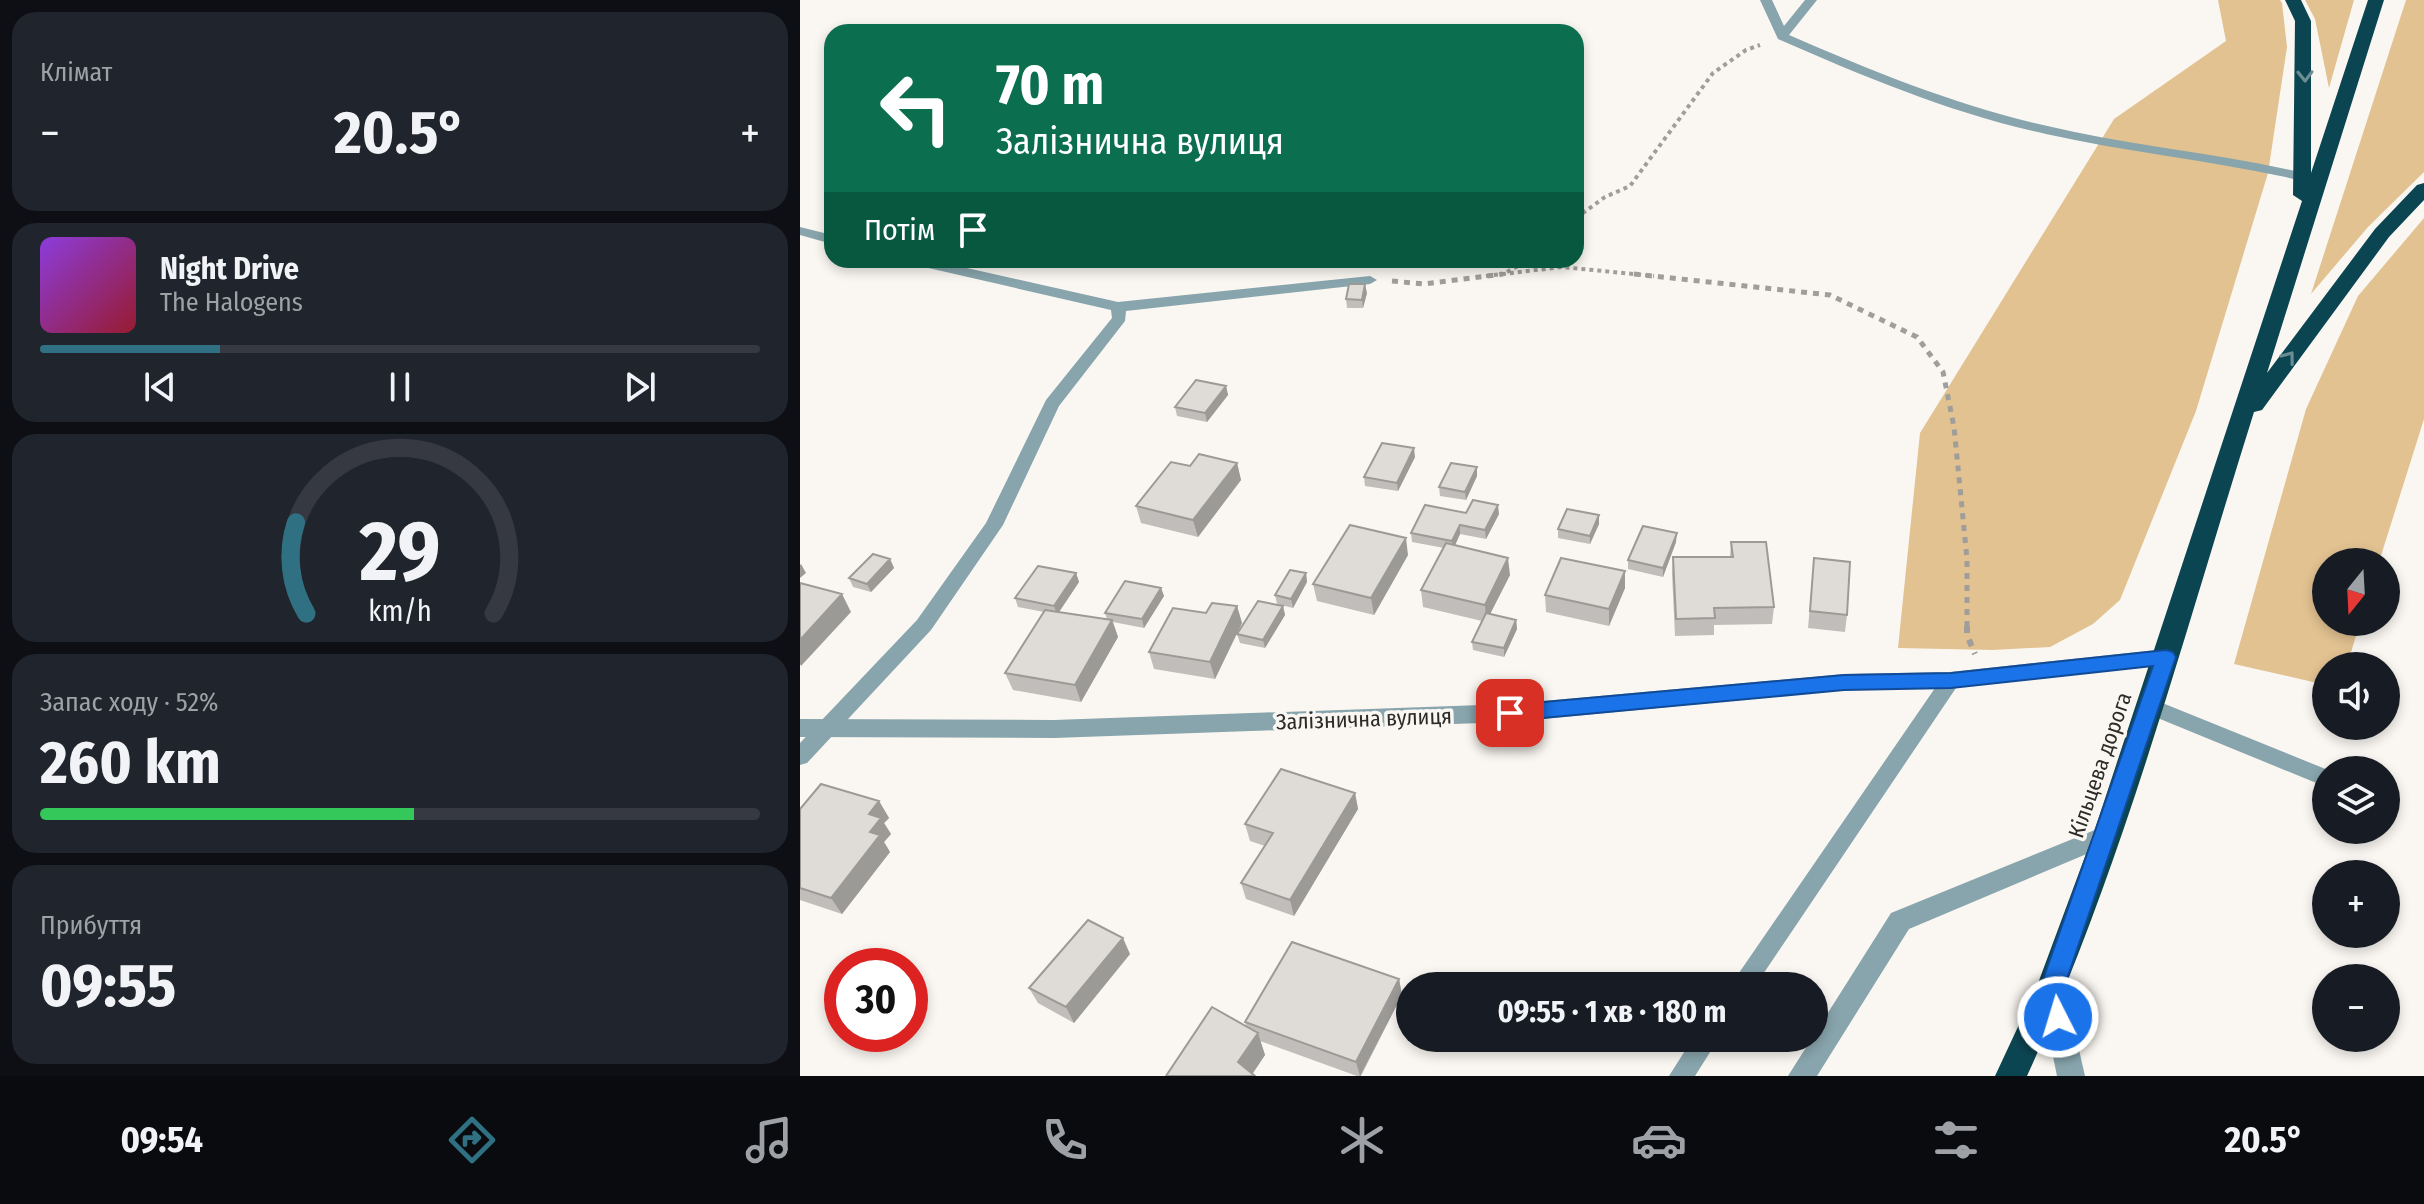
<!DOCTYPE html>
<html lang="uk">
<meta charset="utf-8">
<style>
:root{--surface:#171b24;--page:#20242c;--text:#f1f3f6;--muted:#9ea1a6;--line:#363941;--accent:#2f7183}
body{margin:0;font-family:"Fira Sans Condensed",sans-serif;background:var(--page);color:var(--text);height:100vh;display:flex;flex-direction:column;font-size:30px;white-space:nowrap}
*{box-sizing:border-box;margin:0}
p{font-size:26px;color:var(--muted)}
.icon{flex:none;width:44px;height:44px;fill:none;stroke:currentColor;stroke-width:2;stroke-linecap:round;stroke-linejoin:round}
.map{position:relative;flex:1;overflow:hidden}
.sheet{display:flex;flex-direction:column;gap:12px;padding:12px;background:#0d0f14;width:800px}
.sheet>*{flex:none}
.guide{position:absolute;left:24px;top:24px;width:760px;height:244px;border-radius:24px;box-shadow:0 4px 12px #0003;background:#0b6e4f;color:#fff;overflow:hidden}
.needle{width:52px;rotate:198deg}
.controls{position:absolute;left:1512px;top:548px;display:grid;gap:16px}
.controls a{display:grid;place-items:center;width:88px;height:88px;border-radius:50%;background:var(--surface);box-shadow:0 4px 12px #0003;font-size:40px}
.speed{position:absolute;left:24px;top:948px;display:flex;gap:16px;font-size:40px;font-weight:700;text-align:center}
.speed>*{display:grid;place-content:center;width:104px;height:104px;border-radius:50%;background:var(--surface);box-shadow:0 4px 12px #0003;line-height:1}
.speed .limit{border:12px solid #d22;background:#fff;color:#111}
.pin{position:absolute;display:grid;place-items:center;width:68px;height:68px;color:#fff;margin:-34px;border-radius:16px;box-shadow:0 4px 12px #0006}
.me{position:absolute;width:88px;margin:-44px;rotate:355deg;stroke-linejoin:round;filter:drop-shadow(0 0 6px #0008)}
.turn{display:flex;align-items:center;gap:28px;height:168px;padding:0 40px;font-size:36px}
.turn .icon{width:104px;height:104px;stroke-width:2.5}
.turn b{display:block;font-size:56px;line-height:68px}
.then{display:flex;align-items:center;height:76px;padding:0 40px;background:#0003;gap:16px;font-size:30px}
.big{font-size:60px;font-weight:700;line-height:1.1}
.sheet .card{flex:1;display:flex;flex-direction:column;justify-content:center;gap:12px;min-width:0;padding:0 28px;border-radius:24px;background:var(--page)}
.sheet .dial{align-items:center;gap:0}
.dial svg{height:208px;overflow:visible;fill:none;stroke:var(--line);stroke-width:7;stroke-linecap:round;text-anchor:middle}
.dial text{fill:var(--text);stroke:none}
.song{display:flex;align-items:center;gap:24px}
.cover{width:96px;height:96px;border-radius:12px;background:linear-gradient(135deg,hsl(270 70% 55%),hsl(350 70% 35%))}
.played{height:8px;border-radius:4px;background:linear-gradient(90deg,var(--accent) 25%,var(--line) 25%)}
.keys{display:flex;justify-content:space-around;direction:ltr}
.heat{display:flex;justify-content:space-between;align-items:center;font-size:44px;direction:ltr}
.charge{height:12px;border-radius:6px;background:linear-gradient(90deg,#34c759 52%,var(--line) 0)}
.trip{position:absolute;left:596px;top:972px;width:432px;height:80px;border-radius:40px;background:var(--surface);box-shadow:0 4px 12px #0003;font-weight:700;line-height:80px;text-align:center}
.dock{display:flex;height:128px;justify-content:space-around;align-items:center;background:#090b0e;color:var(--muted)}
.dock .icon{width:56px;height:56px}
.dock .on{color:var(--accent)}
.dock b{font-size:36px;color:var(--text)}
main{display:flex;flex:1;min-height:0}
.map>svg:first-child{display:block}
.green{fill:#e2c291}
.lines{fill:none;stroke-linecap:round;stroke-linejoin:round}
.path-far2{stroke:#a09e9a;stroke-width:4;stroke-dasharray:4 4;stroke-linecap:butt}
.path-far1{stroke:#a09e9a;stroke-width:5;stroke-dasharray:6 6;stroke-linecap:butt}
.path{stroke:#a09e9a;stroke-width:6;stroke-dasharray:7 7;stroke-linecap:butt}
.lane{fill:#88a4ac;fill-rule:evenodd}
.street{fill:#88a4ac;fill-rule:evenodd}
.highway{fill:#0c4552;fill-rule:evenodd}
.wall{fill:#c0bdba}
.shaded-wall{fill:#9c9a97}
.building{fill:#dfdcd8;stroke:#9c9a97;stroke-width:2}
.oneway{stroke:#6b8c92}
.route{fill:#1a73e8;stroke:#114b97;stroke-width:2}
.labels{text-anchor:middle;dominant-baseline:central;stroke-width:7;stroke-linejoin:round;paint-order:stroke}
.street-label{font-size:22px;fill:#2c2b29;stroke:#faf7f2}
</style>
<main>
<section class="sheet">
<div class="card"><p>Клімат</p>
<div class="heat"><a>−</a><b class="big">20.5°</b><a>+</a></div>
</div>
<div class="card">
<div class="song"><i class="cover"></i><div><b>Night Drive</b><p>The Halogens</p></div></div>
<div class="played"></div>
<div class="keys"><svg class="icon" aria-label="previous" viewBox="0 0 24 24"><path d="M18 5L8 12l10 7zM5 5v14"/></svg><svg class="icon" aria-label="pause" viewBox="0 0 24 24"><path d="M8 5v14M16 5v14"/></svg><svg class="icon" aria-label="next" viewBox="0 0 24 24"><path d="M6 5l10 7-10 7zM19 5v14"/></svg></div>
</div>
<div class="card dial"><svg viewBox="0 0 100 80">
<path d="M14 69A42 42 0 1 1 86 69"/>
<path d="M14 69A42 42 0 0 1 10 34" stroke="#2f7183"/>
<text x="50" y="56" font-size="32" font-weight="700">29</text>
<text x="50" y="72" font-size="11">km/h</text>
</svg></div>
<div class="card"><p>Запас ходу · 52%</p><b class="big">260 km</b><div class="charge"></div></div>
<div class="card"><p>Прибуття</p><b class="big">09:55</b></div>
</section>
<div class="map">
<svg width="1624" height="1076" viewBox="0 0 1624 1076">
<rect width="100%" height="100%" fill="#faf7f2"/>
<!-- green -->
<path class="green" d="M1418,0H1480L1482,3L1487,47L1468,173L1396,411L1320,600L1293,624L1250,647L1192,650L1098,648L1120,433L1314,119L1426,41Z
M1505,0H1554L1529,88L1515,19Z
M1606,0H1624V172L1568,227L1511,294Z
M1624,218V419L1579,562H1526V622H1560L1547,666H1526V685L1434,664L1506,409L1558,296Z"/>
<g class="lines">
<!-- path-far2 -->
<path class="path-far2" d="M776,218L805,197L830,186L913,73L946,50L960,45
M707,272L729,260
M686,276L762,267L854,276"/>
<!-- path-far1 -->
<path class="path-far1" d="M834,274L1030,295L1117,337L1143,372L1154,427L1167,559V628
M592,281L624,284L703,274"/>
<!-- path -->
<path class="path" d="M1167,626V635L1175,654"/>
<!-- lane -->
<path class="lane" d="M960,0H972L984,26L1005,0H1017L989,35C1072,71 1155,105 1243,125C1330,146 1420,153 1508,174L1510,177L1503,181C1418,161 1331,153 1246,134C1153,114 1065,77 978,39Z
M0,227L32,235V244L0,235Z
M104,260H131L318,302L570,276L577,280L570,284L326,311L325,321L259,406L203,525L131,630L7,763L0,765V743L117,620L186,523L246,400L312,318L311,310L111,264Z
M1151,672L1158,675L1161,680L1158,685L955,986H930L1144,675Z
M1350,698L1528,770H1526V787L1343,712L1340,706L1343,700Z
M893,1038H919L895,1076H869Z"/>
<!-- street -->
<path class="street" d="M1366,649L1374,651L1377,657L1374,663L1366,665L1151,688L1044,690L710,722L254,738L0,737V719L254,720L710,704L1044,674L1151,672Z
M1307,825L1315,828L1319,835L1315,842L1109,929L1017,1076H988L1091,913Z
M1252,976L1261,980L1265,988L1285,1076H1257L1239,988L1243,980Z"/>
<!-- highway -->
<path class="highway" d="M1485,0H1501L1511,21V173L1568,0H1584L1467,373L1575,229L1617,185L1624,183V200L1589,237L1462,410L1454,412C1384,634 1324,863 1227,1076H1195L1237,986L1293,835L1502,201L1493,195L1495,21Z"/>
</g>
<!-- wall -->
<path class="wall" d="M567,293L563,308H547L546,299Z
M426,386L428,395L407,422L377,416L375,407Z
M615,457L598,491L565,486L564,477Z
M437,463L441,480L398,537L341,523L336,506L390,466Z
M677,467V476L666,500L640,496L639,487Z
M666,513L699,514L686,539L660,534L655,545L710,575L690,614L716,620L717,629L704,657L673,650L672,642L682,621L623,607L621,590L644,548L612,542L611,533Z
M799,524L790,544L758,538V529Z
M876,542L863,577L828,569V560Z
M931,542L974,607L972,624L914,625V635L875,636L872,574L873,557H930Z
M608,555L574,615L517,601L513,584Z
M1014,558L1047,615L1045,632L1008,628Z
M90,559L94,568L71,592L53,587L49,578Z
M276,573L279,582L259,612L307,619L305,613L361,588L364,596L344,628L313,622L318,637L281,702L213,690L205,673L244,612L218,607L215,598Z
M506,573L507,582L493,608L477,604L475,595Z
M825,588L809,626L746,612L745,595Z
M437,606L442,623L415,679L354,669L349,652L406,613Z
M483,606L485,615L465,648L440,643L437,634Z
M555,793L558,809L494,916L446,899L441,883L465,846L450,841L445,824Z
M79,801L89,818L84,823L91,834L84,842L90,852L42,914L0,900V809Z
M330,954L274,1023L238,1003L229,988Z
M599,979L602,995L561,1076H557L460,1041L465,1055L452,1074L366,1076L447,1027L445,1022Z"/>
<!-- shaded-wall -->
<path class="shaded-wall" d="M565,284L567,293L563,308L562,300Z
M426,386L428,395L407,422L405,413Z
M614,448L615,457L598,491L597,483Z
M437,463L441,480L398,537L393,520Z
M677,467V476L666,500L665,492Z
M698,505L699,514L686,539L685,530Z
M799,515V524L790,544V536Z
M660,525V534L653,550L652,541Z
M877,533L876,542L863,577V568Z
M606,538L608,555L574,615L571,598Z
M708,558L710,575L686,622L685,605Z
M90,559L94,568L71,592L67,584Z
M1,564L6,573L0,578V565Z
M825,571V588L809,626V609Z
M276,573L279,582L257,615L254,606Z
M506,573L507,582L493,608L491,599Z
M361,588L364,596L344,628L342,619Z
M42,594L51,612L1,666L0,664V640Z
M437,606L442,623L415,679L410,662Z
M483,606L485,615L465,648L463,640Z
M312,620L318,637L281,702L275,685Z
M716,620L717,629L704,657V648Z
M555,793L558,809L494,916L490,900Z
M79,801L89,818L84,823L91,834L84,842L90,852L42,914L31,898L70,832L69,814Z
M323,938L330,954L274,1023L266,1007Z
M599,979L602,995L560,1076L556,1062Z
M458,1033L465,1055L451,1076L438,1062Z"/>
<!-- building -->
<path class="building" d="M73,26L96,27L92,32H68Z
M549,284H565L562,300L546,299Z
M396,380L426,386L405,413L375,407Z
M582,443L614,448L597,483L564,477Z
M399,454L437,463L393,520L336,506L371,462L390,466Z
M651,463L677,467L665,492L639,487Z
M673,500L698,505L685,530L660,525L652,541L611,533L625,505L666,513Z
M767,509L799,515L790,536L758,529Z
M550,525L606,538L571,598L513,584Z
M843,526L877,533L863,568L828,560Z
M931,542H966L974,607L914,608L915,618L876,619L873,557H933Z
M646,543L708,558L685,605L621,590Z
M73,554L90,559L67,584L49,578Z
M761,558L825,571L809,609L745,595Z
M1014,558L1050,562L1047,615L1010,611Z
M238,566L276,573L254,606L215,598Z
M490,570L506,573L491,599L475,595Z
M325,581L361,588L342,619L305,613Z
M0,583L42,594L0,640Z
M458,601L483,606L463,640L437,634Z
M412,603L437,606L410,662L349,652L373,608L406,613Z
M245,610L312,620L275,685L205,673Z
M686,613L716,620L704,648L672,642Z
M481,769L555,793L490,900L441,883L473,833L445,824Z
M21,784L79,801L69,814L81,818L70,832L80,835L31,898L0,888V809Z
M288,920L323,938L266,1007L229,988Z
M492,942L599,979L556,1062L445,1022Z
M412,1007L458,1033L438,1062L455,1076H366Z"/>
<!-- one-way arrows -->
<defs><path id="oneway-chevron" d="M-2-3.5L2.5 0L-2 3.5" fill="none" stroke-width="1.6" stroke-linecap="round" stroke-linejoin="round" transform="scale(2)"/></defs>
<g class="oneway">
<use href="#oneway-chevron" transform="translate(1505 76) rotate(89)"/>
<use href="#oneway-chevron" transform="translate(1489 357) rotate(-53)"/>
</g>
<!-- route -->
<path class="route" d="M1366,650L1373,652L1376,657L1264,988L1270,1017L1267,1025L1258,1028L1250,1025L1240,988L1353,666L1151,688L1044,690L710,721L703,719L700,713L703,708L710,705L1044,675L1151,673Z"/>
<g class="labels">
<!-- street labels -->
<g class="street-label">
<text transform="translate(564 719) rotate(-2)">Залізнична вулиця</text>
<text transform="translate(1300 765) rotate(-71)">Кільцева дорога</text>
</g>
</g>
</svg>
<div class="controls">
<a><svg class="needle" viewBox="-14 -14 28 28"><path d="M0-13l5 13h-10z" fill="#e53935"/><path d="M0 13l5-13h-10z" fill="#9ea1a6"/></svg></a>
<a><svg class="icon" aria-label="sound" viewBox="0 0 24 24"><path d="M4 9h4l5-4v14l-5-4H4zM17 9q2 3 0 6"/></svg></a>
<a><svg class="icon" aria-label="layers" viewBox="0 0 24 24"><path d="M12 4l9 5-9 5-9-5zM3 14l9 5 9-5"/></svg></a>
<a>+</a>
<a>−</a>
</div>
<div class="speed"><div class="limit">30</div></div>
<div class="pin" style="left:710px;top:713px;background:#d93025"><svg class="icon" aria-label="arrive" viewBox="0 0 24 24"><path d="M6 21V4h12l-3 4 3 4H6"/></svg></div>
<svg class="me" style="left:1258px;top:1017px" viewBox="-20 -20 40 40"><circle r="17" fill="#1a73e8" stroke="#fff" stroke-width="3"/><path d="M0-11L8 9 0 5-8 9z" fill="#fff"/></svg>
<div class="trip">09:55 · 1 хв · 180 m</div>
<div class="guide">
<div class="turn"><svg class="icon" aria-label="left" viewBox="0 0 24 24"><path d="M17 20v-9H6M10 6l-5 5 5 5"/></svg><div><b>70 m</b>Залізнична вулиця</div></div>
<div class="then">Потім<svg class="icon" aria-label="arrive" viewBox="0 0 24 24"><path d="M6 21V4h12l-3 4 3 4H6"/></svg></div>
</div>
</div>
</main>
<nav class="dock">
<b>09:54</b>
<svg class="icon on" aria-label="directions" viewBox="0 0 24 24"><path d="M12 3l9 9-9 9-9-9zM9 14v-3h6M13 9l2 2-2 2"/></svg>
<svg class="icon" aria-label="music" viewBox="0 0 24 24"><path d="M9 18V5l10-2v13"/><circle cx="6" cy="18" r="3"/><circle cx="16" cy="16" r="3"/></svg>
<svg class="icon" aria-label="phone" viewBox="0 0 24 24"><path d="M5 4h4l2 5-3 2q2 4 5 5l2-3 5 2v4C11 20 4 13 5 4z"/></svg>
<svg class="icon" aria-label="climate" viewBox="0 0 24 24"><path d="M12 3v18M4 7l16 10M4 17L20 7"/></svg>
<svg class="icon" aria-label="car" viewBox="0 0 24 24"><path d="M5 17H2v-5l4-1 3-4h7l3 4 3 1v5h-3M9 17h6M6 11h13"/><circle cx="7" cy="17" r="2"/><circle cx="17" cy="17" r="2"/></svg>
<svg class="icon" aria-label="filters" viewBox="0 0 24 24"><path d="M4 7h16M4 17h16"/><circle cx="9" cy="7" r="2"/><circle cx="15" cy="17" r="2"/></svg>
<b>20.5°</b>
</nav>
